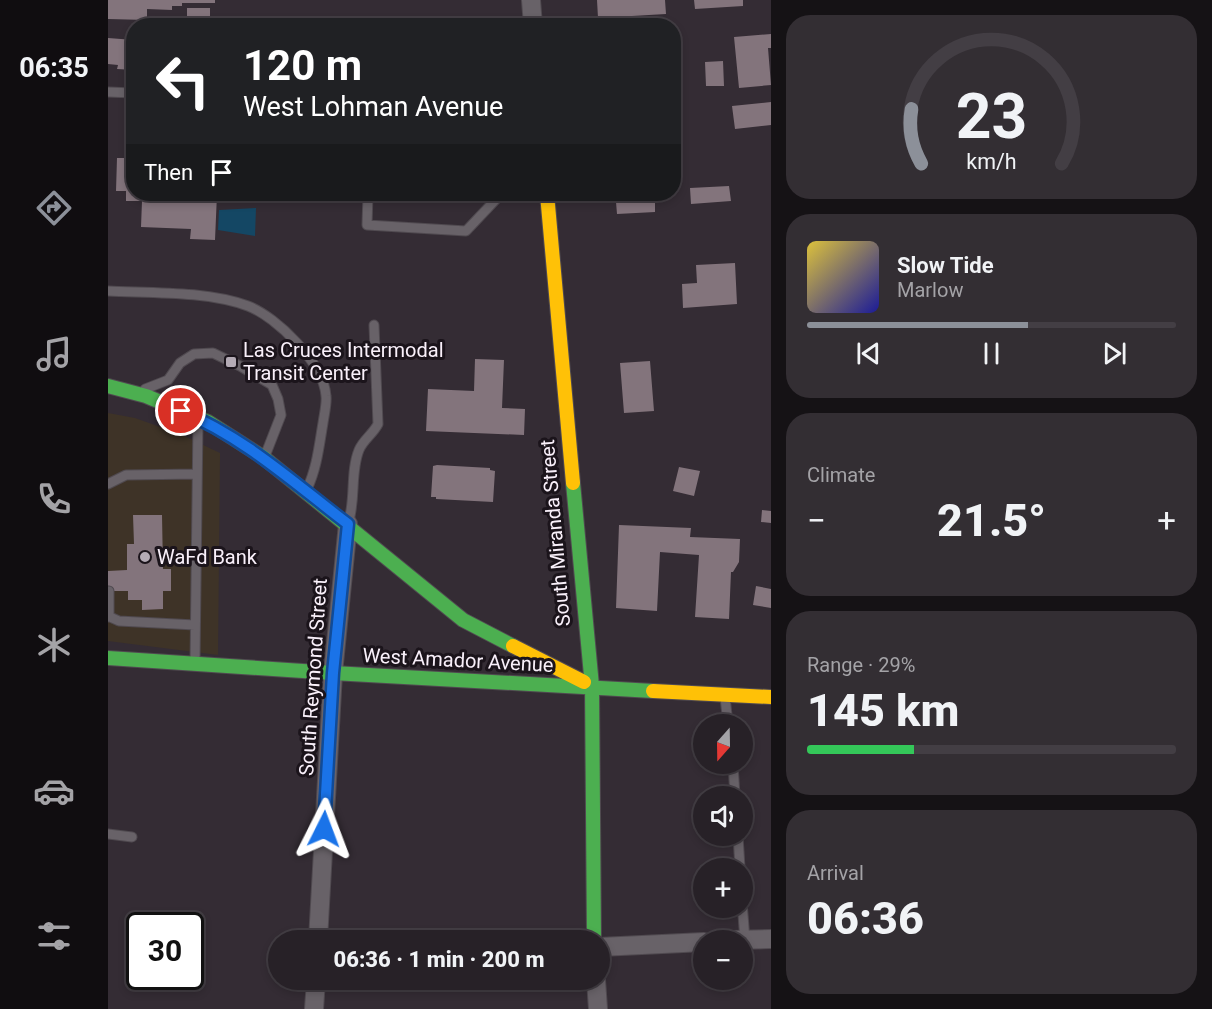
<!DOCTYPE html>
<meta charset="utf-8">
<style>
:root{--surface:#272127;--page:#332e33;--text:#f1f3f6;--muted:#a4a3a7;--line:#433e44;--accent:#8c9099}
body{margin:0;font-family:Roboto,sans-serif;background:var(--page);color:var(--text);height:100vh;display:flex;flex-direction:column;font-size:22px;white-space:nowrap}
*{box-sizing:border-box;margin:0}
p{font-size:20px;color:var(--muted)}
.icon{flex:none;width:33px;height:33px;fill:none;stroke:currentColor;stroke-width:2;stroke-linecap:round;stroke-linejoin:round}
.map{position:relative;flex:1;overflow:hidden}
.drawer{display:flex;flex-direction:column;gap:15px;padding:15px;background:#151215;width:441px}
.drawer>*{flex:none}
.banner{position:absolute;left:18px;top:18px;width:555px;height:183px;border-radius:24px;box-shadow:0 3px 9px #0003,0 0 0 2px var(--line);background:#202124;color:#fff;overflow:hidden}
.needle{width:39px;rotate:200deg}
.buttons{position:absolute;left:585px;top:714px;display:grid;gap:12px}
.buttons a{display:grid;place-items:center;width:60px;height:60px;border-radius:50%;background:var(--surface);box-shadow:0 3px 9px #0003,0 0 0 2px var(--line);font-size:30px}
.speed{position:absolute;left:18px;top:912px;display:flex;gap:12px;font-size:30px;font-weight:700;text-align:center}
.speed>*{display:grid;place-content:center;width:78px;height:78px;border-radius:50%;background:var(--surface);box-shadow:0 3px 9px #0003,0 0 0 2px var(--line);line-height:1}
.speed .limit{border:3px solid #111;border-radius:9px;background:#fff;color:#111}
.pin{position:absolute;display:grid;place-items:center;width:51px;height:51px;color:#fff;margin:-26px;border:3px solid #fff;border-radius:50%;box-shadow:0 2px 6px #0007}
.me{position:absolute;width:66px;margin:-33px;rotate:3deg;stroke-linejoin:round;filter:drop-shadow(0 0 4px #0008)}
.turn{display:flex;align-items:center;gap:21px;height:126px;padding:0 18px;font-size:27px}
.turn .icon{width:78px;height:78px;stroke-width:2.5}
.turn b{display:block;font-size:42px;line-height:51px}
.then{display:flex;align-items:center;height:57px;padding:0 18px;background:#0003;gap:12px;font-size:22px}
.big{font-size:45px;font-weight:800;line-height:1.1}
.drawer .tile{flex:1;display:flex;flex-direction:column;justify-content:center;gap:9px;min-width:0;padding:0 21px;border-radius:24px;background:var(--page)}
.drawer .dial{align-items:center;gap:0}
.dial svg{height:156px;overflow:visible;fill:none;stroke:var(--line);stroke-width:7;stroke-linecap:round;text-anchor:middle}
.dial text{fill:var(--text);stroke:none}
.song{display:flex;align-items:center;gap:18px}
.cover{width:72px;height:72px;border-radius:9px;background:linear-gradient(135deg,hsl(50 70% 55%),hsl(240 70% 35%))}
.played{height:6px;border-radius:3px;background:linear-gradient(90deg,var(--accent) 60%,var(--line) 60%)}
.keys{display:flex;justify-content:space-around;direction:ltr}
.heat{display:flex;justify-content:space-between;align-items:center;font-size:33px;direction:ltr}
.charge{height:9px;border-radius:4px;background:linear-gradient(90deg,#34c759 29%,var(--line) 0)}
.trip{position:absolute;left:160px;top:930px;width:342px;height:60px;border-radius:30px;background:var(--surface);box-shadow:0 3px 9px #0003,0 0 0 2px var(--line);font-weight:800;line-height:60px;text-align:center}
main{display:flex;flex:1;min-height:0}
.tabs{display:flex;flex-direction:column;width:108px;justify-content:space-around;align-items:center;background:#100d10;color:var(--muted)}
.tabs .icon{width:42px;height:42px}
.tabs .selected{color:var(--accent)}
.tabs b{font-size:27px;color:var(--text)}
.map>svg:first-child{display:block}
.commercial{fill:#3e3327}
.water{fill:#144764}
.building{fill:#83747c}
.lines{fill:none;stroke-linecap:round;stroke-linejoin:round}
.lane-casing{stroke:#504a50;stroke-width:11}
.street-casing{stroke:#504a50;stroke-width:20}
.fast-casing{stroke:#504a50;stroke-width:16}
.slow-casing{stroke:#504a50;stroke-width:16}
.lane{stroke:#686268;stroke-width:9}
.street{stroke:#686268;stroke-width:18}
.fast{stroke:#4caf50;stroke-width:14}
.slow{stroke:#ffc107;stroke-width:14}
.route-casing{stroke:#114b97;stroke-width:15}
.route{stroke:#1a73e8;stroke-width:10}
.poi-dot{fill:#b4abb5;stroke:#1b141b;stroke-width:2}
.labels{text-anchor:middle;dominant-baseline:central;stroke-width:6;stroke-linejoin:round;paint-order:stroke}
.poi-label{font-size:20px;fill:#f9f0fa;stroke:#1b141b;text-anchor:start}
.street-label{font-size:20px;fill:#f9f0fa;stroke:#1b141b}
</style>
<main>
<nav class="tabs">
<b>06:35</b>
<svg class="icon selected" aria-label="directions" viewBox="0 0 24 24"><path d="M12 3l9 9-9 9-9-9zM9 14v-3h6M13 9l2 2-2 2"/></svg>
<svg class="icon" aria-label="music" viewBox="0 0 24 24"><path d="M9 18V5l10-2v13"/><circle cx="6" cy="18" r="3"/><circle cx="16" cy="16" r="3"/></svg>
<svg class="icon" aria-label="phone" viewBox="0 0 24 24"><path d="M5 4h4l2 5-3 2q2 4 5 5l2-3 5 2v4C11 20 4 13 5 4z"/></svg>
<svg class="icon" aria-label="climate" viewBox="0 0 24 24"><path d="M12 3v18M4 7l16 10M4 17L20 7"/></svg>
<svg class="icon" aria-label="car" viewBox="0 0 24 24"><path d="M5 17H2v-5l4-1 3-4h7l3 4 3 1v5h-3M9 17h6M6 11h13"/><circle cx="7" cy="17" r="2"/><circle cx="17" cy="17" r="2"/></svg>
<svg class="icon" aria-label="filters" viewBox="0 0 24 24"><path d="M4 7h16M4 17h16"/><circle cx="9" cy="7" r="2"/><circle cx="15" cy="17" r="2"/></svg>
</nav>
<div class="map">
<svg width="663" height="1009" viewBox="0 0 663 1009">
<rect width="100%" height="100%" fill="#342c34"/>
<!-- commercial -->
<path class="commercial" d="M0,413L27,418L72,434L112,453L110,655L0,641Z"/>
<!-- water -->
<path class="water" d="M148,208L147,236L110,230L111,210Z"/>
<!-- building -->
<path class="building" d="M0,0H107V3H74V6H64V10L39,9V20L0,19Z
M489,0H557L558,14L490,18Z
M586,0H635V6L587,9Z
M79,8H102V26H79Z
M663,34V48H660L663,85L631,88L626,37Z
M0,38L26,40V70L9,69L10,65L0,64Z
M615,61L616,86H598L597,62Z
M663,102V125L627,129L624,106Z
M9,158H26V194H109L107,240L82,239L83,229L33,227L34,201H18V191H8Z
M621,186L623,201L583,204L582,188Z
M547,200V212L509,214L508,202Z
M627,263L629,304L575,308L574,284L589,283L588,265Z
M367,359L396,360L394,408L417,409L416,435L318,431L320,389L366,391Z
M542,361L546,411L516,413L512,363Z
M329,465L382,468V470L387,471L385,502L328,499V497H323L325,466Z
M571,467L592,471L586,496L565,491Z
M654,510L663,511V523L653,522Z
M25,515H54L55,569H63V591H55V609L34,610V600H20V591H0V571L19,570V544H26Z
M511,525L583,528L582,537L632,539L631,562L625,572H623L621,619L587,617L591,555L552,552L549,611L508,608Z
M648,586L663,589V608L645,605Z"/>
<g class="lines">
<defs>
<path id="lane" d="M0,92L26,93
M260,194L259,225L358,231L393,194
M0,291C44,293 99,291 140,306C169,317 216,364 218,396C219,404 216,415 215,423C211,446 209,468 199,489
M37,389L60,380L72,363L86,354L105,353L132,366L164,385L170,399L173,415L157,456
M0,484L18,475L89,474
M240,524C248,500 242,472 251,450C255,440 265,434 270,424L266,325
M1,591V617
M0,616L11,621L87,625
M87,662L90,420
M617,697L620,724
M625,764L627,796
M0,834L24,837
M630,836L632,868
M634,902L637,940"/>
<path id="street" d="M423,0L425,26
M210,940L225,673L240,524
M625,940L663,939
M492,947L596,942
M488,980L490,1009
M206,1009L208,980"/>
<path id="fast" d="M0,386L38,396L100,422L156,458L355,620L405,646
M465,483L484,686L486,940
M0,658L225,673L545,691"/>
<path id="slow" d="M439,194L465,483
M405,646L476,682
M545,691L663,697"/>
</defs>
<!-- lane casing -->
<use href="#lane" class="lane-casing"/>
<!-- street casing -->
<use href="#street" class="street-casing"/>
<!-- fast casing -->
<use href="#fast" class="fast-casing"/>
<!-- slow casing -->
<use href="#slow" class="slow-casing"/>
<!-- lane -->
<use href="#lane" class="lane"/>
<!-- street -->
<use href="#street" class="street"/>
<!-- fast -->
<use href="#fast" class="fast"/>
<!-- slow -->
<use href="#slow" class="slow"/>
</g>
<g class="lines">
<defs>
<path id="route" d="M73,411C136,437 186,483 240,524L225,673L216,829"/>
</defs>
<!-- route casing -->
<use href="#route" class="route-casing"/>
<!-- route -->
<use href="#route" class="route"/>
</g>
<!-- markers -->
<g class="poi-dot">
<rect x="117" y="356" width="12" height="12" rx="3"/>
<circle cx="37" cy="557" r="6"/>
</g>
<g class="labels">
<!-- poi labels -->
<g class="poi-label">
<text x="135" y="350">Las Cruces Intermodal<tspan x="135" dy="23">Transit Center</tspan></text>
<text x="49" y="557">WaFd Bank</text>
</g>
<!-- street labels -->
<g class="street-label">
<text transform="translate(447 533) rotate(-95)">South Miranda Street</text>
<text transform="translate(350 660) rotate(3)">West Amador Avenue</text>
<text transform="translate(205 677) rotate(-86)">South Reymond Street</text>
</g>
</g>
</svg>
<div class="buttons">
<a><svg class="needle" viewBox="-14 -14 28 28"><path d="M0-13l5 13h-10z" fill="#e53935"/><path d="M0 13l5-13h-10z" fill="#a4a3a7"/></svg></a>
<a><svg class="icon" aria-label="sound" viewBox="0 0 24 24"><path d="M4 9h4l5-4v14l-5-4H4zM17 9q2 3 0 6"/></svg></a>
<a>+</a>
<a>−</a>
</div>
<div class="speed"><div class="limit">30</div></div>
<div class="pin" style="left:73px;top:411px;background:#d93025"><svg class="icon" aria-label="arrive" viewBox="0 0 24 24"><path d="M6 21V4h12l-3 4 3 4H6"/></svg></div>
<svg class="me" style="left:216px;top:829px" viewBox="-20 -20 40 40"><path d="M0-17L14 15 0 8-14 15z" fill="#1a73e8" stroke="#fff" stroke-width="4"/></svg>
<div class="trip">06:36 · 1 min · 200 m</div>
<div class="banner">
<div class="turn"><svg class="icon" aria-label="left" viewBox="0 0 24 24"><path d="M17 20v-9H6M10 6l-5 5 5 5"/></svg><div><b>120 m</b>West Lohman Avenue</div></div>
<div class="then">Then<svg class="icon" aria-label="arrive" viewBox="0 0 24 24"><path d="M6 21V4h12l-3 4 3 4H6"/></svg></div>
</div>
</div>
<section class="drawer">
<div class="tile dial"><svg viewBox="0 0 100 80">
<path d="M14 69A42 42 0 1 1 86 69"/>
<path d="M14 69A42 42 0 0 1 9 41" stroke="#8c9099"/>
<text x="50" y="56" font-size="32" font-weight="700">23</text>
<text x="50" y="72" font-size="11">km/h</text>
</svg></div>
<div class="tile">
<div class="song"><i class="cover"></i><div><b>Slow Tide</b><p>Marlow</p></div></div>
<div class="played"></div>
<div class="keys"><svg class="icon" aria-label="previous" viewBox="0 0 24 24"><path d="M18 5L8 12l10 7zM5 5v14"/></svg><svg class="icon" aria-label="pause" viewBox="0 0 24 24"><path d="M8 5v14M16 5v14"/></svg><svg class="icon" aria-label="next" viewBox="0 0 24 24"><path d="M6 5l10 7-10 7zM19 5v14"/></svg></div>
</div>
<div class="tile"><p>Climate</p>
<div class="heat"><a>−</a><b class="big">21.5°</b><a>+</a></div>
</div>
<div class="tile"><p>Range · 29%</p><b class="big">145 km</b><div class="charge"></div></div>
<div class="tile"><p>Arrival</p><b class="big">06:36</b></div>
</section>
</main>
